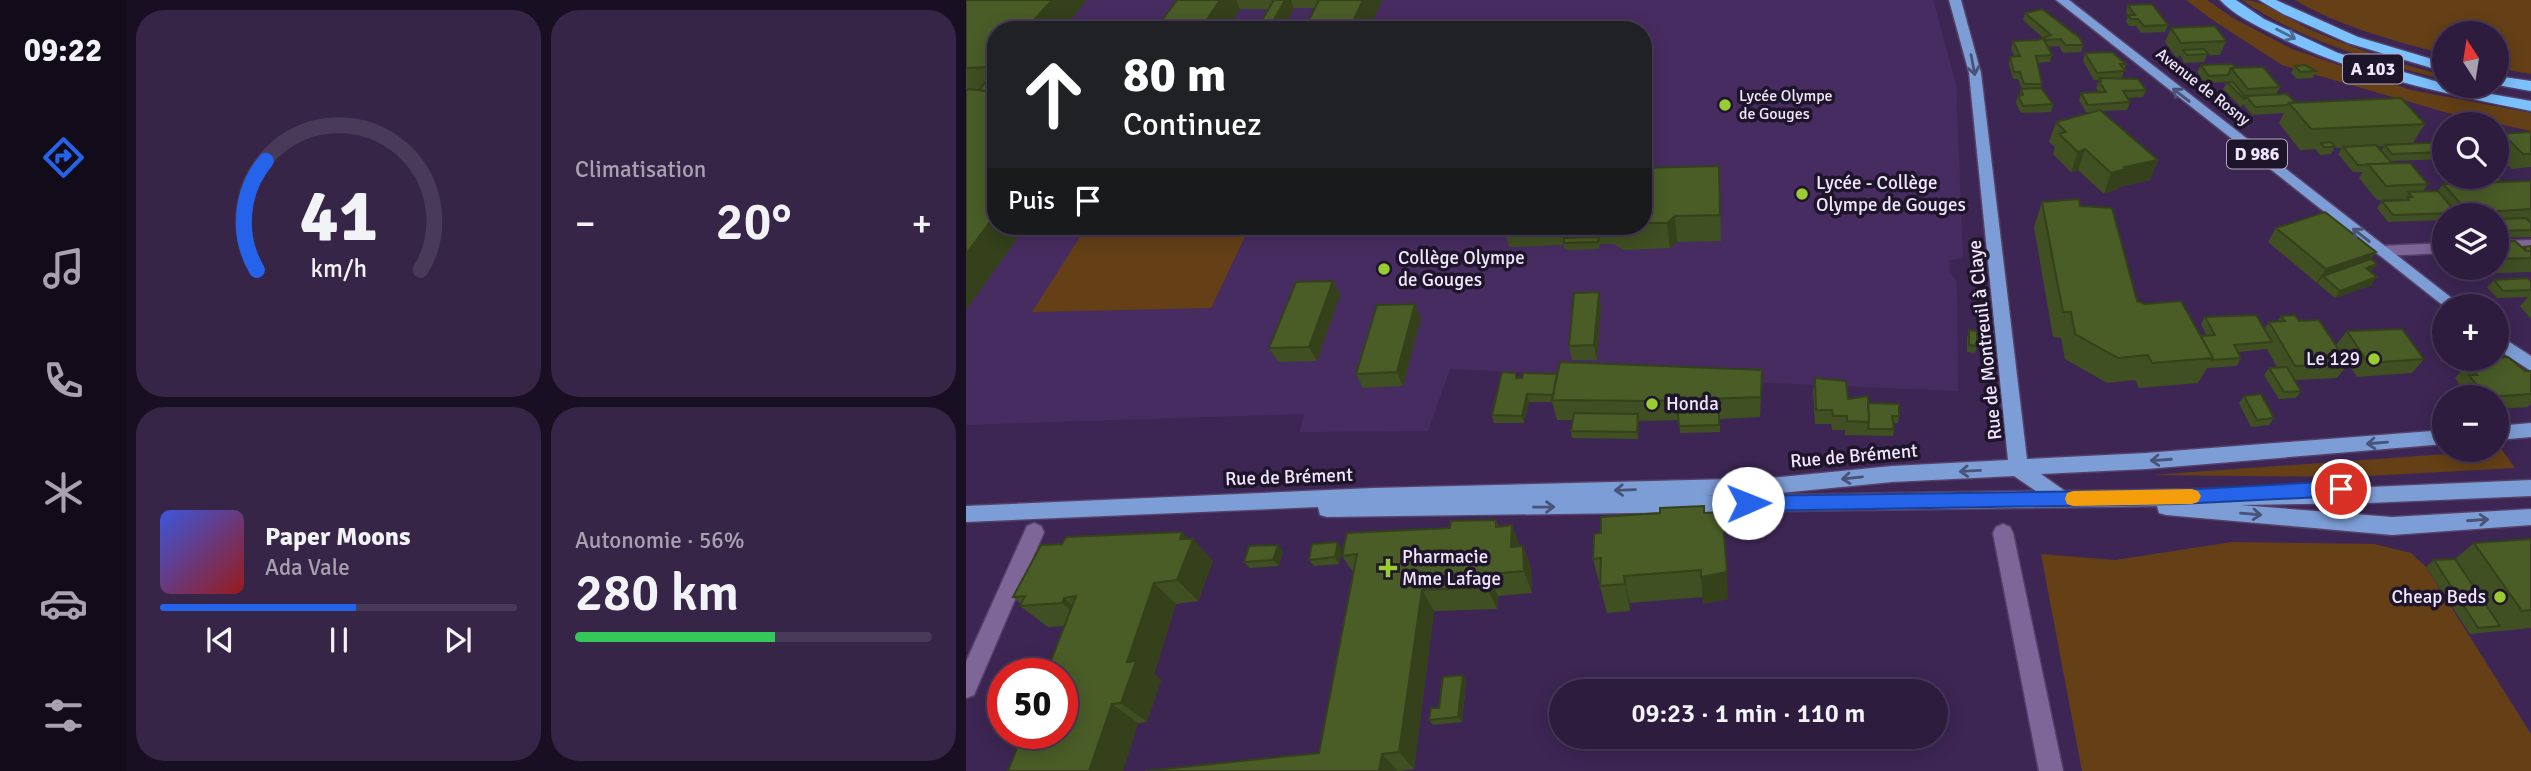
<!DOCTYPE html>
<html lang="fr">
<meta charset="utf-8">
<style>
:root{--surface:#2e1c3f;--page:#362546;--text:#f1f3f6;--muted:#a7a1b0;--line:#493a59;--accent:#2563eb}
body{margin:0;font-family:Signika,sans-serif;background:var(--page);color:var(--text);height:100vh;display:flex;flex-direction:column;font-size:26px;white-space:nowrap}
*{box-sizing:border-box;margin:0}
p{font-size:23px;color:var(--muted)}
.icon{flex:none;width:38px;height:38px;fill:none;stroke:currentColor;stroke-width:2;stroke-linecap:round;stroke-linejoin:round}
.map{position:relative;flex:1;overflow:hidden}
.panel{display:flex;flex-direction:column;gap:10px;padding:10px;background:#190f23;width:840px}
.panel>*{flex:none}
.top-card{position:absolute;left:21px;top:21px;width:665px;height:214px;border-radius:28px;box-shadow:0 4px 18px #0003,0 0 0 2px var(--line);background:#202124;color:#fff;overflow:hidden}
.needle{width:46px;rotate:348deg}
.fabs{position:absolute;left:1466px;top:21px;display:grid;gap:14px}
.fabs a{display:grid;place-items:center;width:77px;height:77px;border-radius:50%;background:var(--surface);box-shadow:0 4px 18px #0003,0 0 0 2px var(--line);font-size:35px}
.speed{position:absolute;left:21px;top:658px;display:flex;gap:14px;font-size:35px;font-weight:700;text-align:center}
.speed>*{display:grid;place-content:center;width:91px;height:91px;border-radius:50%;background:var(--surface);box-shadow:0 4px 18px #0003,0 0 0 2px var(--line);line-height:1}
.speed .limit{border:10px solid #d22;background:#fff;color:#111}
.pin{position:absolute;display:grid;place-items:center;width:60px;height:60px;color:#fff;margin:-30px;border:4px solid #fff;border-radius:50%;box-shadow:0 2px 7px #0007}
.me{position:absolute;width:77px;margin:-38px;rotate:89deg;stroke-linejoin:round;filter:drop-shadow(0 0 5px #0008)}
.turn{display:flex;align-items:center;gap:24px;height:147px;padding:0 21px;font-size:32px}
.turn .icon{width:91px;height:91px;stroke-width:2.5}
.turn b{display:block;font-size:49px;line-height:60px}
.then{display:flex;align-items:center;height:66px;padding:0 21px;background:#0003;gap:14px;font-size:26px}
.big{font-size:52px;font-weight:600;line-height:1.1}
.panel .widget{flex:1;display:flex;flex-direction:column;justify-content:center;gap:10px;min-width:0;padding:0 24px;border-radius:28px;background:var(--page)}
.panel .dial{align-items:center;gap:0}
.dial svg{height:182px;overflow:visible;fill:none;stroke:var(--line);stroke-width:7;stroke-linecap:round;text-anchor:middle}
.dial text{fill:var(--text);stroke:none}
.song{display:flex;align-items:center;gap:21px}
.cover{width:84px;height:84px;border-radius:10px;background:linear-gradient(135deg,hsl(230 70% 55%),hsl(0 70% 35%))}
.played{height:7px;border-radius:4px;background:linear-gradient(90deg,var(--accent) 55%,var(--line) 55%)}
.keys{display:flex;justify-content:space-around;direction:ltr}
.heat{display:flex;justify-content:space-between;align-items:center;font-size:38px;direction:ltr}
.charge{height:10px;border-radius:5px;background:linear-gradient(90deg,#34c759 56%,var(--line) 0)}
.panel .tiles{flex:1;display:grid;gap:10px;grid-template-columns:repeat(2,1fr)}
.trip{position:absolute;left:583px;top:679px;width:399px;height:70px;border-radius:35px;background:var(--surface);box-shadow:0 4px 18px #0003,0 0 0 2px var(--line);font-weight:600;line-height:70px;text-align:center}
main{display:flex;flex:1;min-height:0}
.tab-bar{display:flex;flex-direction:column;width:126px;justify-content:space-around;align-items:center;background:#120b19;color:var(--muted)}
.tab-bar .icon{width:49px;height:49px}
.tab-bar .current{color:var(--accent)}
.tab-bar b{font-size:32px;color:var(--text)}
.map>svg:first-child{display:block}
.built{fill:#472c61;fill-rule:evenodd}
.green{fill:#654016}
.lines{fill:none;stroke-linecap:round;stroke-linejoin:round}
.minor-casing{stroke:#554067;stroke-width:3}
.major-casing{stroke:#554067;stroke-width:3}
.highway-casing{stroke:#554067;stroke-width:3}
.minor{fill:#7f6699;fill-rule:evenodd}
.major{fill:#7c9dd6;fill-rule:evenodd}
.highway{fill:#7ac1fe;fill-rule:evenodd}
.wall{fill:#405022;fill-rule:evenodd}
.shaded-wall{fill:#34411b}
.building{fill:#4a5d27;stroke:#34411b;stroke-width:2}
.oneway{stroke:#4c6b94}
.oneway2{stroke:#495277}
.route{fill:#2563eb;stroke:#184099;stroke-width:2}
.slow{fill:#f59e0b}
.poi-dot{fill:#9bcb33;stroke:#1f152a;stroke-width:2.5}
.labels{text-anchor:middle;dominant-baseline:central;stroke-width:7;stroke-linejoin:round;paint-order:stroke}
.far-street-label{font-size:16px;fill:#f0e6fd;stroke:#1f152a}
.far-poi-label{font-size:16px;fill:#f0e6fd;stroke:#1f152a;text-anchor:start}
.shield{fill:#1f152a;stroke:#b1a7be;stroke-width:2}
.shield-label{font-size:18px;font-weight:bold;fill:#f0e6fd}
.poi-label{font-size:19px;fill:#f0e6fd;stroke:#1f152a;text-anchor:start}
.street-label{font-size:19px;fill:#f0e6fd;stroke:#1f152a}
</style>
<main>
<nav class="tab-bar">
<b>09:22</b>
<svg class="icon current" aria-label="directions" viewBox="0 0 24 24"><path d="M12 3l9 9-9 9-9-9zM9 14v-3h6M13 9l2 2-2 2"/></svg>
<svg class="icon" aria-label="music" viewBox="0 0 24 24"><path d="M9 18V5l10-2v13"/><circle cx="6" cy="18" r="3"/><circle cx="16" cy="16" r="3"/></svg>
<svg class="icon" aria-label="phone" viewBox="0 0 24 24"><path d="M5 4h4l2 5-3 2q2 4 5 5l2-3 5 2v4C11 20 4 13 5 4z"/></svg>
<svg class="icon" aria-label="climate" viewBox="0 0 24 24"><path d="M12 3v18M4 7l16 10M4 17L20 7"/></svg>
<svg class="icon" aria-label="car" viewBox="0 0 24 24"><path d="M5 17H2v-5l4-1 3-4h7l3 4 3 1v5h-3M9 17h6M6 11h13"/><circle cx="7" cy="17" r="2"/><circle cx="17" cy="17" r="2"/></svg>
<svg class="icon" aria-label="filters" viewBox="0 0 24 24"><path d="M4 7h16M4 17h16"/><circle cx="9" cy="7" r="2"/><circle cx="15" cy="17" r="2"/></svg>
</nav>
<section class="panel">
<div class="tiles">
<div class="widget dial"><svg viewBox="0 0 100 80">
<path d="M14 69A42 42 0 1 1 86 69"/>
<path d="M14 69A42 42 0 0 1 18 21" stroke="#2563eb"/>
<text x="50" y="56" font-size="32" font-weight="700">41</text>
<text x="50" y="72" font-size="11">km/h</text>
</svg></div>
<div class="widget"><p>Climatisation</p>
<div class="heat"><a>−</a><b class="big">20°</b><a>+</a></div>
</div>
<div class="widget">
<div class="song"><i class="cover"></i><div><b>Paper Moons</b><p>Ada Vale</p></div></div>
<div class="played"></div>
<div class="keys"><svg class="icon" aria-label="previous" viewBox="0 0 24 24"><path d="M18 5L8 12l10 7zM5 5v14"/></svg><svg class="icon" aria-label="pause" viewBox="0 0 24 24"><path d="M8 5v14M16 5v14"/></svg><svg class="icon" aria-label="next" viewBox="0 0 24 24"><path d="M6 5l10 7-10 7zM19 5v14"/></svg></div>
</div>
<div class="widget"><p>Autonomie · 56%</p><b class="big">280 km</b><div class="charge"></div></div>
</div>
</section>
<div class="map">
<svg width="1565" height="771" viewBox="0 0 1565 771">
<rect width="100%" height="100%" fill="#3d2654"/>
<!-- built -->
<path class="built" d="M0,0H967L990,84L997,258L983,260L984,273L991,281L992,391L484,369L462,431L334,432L338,414L0,425ZM30,30H677V226H30Z"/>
<!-- green -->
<path class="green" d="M1220,0H1241L1267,18L1326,49L1445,90L1565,113V131L1482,113L1316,65L1248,21Z
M1276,0C1300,0 1323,20 1345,30C1388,48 1433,65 1479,75V80C1414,64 1331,39 1276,0Z
M1329,0H1565V74L1531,68V33H1479V54C1428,41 1375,27 1329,0Z
M121,226H284L245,308L66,312Z
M1536,450L1549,468L1383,477L1185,475Z
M1266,542L1408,544L1445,553L1460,567L1565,734V771H1116L1075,554L1149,560Z"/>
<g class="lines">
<defs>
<path id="minor" d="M1565,240V250L1531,251V241Z
M1479,243V253L1415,256L1407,251L1415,246Z
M68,523L75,526L78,532L8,695L0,698V662L61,526Z
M1037,524L1044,527L1047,533L1097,771H1073L1027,533L1030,527Z"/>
<path id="major" d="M983,0H995L1015,73L1061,459L1180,453L1479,430V444L1180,469L1075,474L1099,491L1403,487L1565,480V496L1403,503L1274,505L1426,517L1565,509V525L1426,535L1200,515L1193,513L1191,506L361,517L354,515L352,507L0,522V506L407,488L804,478L926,466L1042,460L1003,73ZM1048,476L1070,491L738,496L804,494L926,482Z
M1090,0H1103L1496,306L1479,307Z
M1531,334L1565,356V371L1531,349Z
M1565,423V437L1531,440V426Z"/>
<path id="highway" d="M1254,0H1270L1298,19L1372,53L1479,84V86L1565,101V111C1476,93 1385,75 1303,32C1287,24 1267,14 1254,0Z
M1293,0H1310L1392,37L1479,63V72L1382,43L1317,14Z
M1531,76L1565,81V91L1531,85Z"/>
</defs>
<!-- minor casing -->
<use href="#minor" class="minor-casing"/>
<!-- major casing -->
<use href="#major" class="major-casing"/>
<!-- highway casing -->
<use href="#highway" class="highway-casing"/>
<!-- minor -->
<use href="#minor" class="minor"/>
<!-- major -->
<use href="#major" class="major"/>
<!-- highway -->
<use href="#highway" class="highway"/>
</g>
<!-- wall -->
<path class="wall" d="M0,0H121L96,30H30V226H60L0,310Z
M211,0H416L403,30H338L349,8H328L316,30L303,9H274Z
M1162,5L1202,25L1199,32L1175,33L1170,26H1163L1160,22L1162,15L1160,12Z
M1059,13L1117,45L1115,52L1097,53L1093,46L1081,47L1086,55L1084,62L1071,63L1076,84L1074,88L1087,104L1085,112L1055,113L1050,103L1052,96H1053L1055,89H1056L1052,79H1047L1043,64L1044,57H1049L1045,49L1047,41L1072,40L1077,38L1057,20Z
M1205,28L1260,41L1254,55H1241L1238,62L1218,63L1215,56L1210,57L1199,42Z
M1119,53L1160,64L1156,78L1180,90L1177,97L1161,98L1164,102L1161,110L1136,111L1192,160L1184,180L1153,187L1152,189L1138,194L1112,170L1105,172L1087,154L1089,147L1083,142L1090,122L1127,112H1120L1113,100L1115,93L1133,92L1130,88L1133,80H1128L1117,61Z
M1235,65L1270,68L1314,87L1310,94L1329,102L1459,124L1446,144L1479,142V159L1424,161L1426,163L1462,184L1457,191H1472L1477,184L1519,182L1521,180L1536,182L1565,181V237L1531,238V215H1479V220L1422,222L1411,208L1416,201L1437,200V199L1411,200L1393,178L1397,172H1387L1372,154L1376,148H1368L1365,154L1354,155L1350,150L1351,149L1334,150L1313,123L1318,113L1286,115L1277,104L1275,107L1257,89L1260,84L1259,82L1239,83L1231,72ZM1411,146H1418L1415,151Z
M1329,66L1350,71L1347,78L1331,79L1325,73Z
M1565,133V167L1546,169L1533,156H1531V134Z
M753,166L755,241L711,242L704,248L657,250L648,244H634L633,249L599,250L598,245L543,247L538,226H677V168Z
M1076,202L1114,206L1171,301L1235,336H1241L1235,324L1239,317L1298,329L1303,322H1311L1315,316L1333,321L1382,364L1371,378L1329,380L1335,391L1330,398L1313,399L1298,375L1303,368L1311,367L1301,349L1272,352L1275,358L1271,366L1241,368L1232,383L1173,388L1169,380L1141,383L1099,359L1095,338L1087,337L1068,227Z
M1310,228L1410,252L1405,259L1406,271L1404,272L1406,285L1369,298L1302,242Z
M1531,242L1556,248L1557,247L1565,246V272L1511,274L1506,268H1531Z
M1479,245V257L1474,251Z
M1528,280L1565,282V319L1554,306L1562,297L1531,298L1521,287Z
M367,281L374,295L351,361L312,362L303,348Z
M449,304L455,318L437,386L397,388L390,374Z
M635,307L631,360H606L603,346Z
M1003,330L1011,346L1009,353L1001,352V338Z
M1381,331L1458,359L1446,373L1391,377L1370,345Z
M1520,359H1531L1559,371H1565V404L1562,407L1531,409V397H1496L1490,390L1494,385L1489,378L1502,363L1516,362Z
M796,370L794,417L754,419V432L714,433L713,420L673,421L672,439L606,438L605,431L607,420H591L586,402H563L558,423H528L526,415L550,373L552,378H556L591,374Z
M849,378L882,399L902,403L933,416L932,423H927L928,429L927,436L879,435V430H866L865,424H849L847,392Z
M1278,396L1308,418L1303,425L1285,427L1273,403Z
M738,513L762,599L737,604V597L664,603V611L641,613L627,559L635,533Z
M530,520L533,527L554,546H557L565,568L566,593L532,596L531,609L468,611L448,769L432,771L353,753L387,572L376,556L484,528Z
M222,539H227L247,561L232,601L210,604L188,674L195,680L181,722L172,723L157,771H42L99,626L82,627L54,606L55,604L47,597Z
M1565,539V628L1504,634L1460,567L1468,560L1489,559L1508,543Z
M312,545L317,551L313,566L284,568L278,562Z
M376,549L373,564L348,566L343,560Z
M500,681L496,722L467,725L463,720Z"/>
<!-- shaded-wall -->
<path class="shaded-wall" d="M86,0H121L96,30H59Z
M254,0H270L274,9L262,30H234Z
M319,0H325L328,8L316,30H302Z
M397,0H416L403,30H383Z
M30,62V75L24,67Z
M683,87L684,114L677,124V107Z
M1119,149L1112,170L1105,172L1112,152Z
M1192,160L1184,180L1153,187L1152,189L1138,194L1145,173L1158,167Z
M30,214V226H60L0,310V254Z
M709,216L711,242L704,248L701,223Z
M1410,252L1400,267L1357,276L1352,283H1350L1360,269Z
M1411,264L1406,271L1394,276L1400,268Z
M1411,277L1406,285L1369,298L1374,291Z
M367,281L374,295L351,361L343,347Z
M633,292L635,307L631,360L628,345Z
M449,304L455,318L437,386L431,372Z
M561,394L563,402L558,423L556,416Z
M672,414L673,421L672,439L671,432Z
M546,525L555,548L545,547Z
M216,532L225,542L227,539L247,561L232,601L211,580L214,539Z
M372,542L376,549L373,564L369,557Z
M312,545L317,551L313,566L307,560Z
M557,546L565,568L566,593L558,571Z
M761,572L762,599L737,604L735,577Z
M523,574L532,596L531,609L521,587Z
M658,576L664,603V611L659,584Z
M188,583L210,604L188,674L195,680L181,722L155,703L161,662Z
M456,590L468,611L448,769L433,752Z
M98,598L124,619L122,624L96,603Z
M497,675L500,681L496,722L492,717Z
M146,704L172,723L157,771H123Z
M416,754L432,771H413Z"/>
<!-- building -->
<path class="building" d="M0,0H86L59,30H30V62L24,67L0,68Z
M211,0H254L234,30H189Z
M308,0H319L302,30H290Z
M353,0H397L383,30H338Z
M1186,4L1202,25L1178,26L1172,19H1165L1162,15H1169L1162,5Z
M1076,9L1114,38L1117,45H1099L1095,39L1078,40L1086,55L1070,56L1076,84H1058L1054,72H1048L1044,57L1054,56L1047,41L1072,40L1085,35L1059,13Z
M1249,26L1260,41L1215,43L1205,28Z
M1238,49L1242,54L1221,55L1217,50Z
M1146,52L1160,64H1154L1159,71L1131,73L1119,53Z
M1266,64L1270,68H1265L1262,75L1243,76L1235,65Z
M1339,65L1350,71L1334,72L1329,66Z
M1297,67L1314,87L1282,89L1265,68Z
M677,77L683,87L682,100L677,107Z
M23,78H30V84H27L19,91L13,90Z
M1133,78L1172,79L1180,90L1157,91L1164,102L1122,105L1115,93L1140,92L1133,81H1135Z
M1261,82H1267L1280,98L1278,99Z
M27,84H30V214L0,254V91L2,89L19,91Z
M1075,88L1087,104L1057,106L1052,96L1057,95L1055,89Z
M1321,94L1329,102L1323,103L1322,105L1289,107L1280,96Z
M1435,98L1459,124L1345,129L1323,103Z
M1134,110L1192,160L1158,167L1160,169L1145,173L1119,149L1112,152L1093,134L1100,132L1090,122Z
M1565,132V154H1557L1544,141L1533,142L1531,140V134Z
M1365,142L1369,147H1358L1355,143Z
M1479,142V152L1426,154L1419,145Z
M1410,145L1426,163L1392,165L1377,147Z
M1444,163L1462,184L1420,186L1402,164Z
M753,166L754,215L709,216L701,223H677V168Z
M1533,179L1536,182H1522L1521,180Z
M1565,181V209L1503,213L1477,184Z
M1472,191L1491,213L1427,215L1416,201L1443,200L1441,197H1446L1442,192Z
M1113,199L1114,206L1146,208L1171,301L1179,304L1215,301L1247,358L1186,363L1182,355L1152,358L1109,334L1105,312H1097L1076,202Z
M1359,212L1410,252L1360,269L1310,228Z
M1560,218L1565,223V230L1531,231V219Z
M633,237L632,242L598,243V238Z
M1549,241L1560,251H1565V258L1531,259V242Z
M1565,246V251H1561L1557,247Z
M1405,259L1411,264L1400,268L1411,277L1374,291L1357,276Z
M1562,278L1565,282V290L1537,291L1528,280Z
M367,281L343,347L303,348L330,282Z
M633,292L628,345L603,346L608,293Z
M449,304L431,372L390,374L411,305Z
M1290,315L1306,342L1268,345L1275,358L1246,360L1247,358L1235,336L1249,335L1239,317Z
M1329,315L1333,321L1353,320L1382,364L1329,366L1303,322L1319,321L1315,316Z
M1436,329L1458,359L1402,363L1381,331Z
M1003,330L1011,331V346L1003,345Z
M1542,357L1559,371H1565V394L1520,397L1503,375H1511L1502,363L1526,362L1521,359H1531V358Z
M594,362L796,370L795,397L683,401L586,400Z
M1321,367L1335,391L1318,392L1303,368Z
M536,372L550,373V378H556L557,373L591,374L587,395L561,394L556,416L526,415Z
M849,378L880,381L882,399L902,396L903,422L881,421V416H867L866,410H850Z
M1295,394L1308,418L1291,420L1278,396Z
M902,403L933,404V416H926L928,429H902L903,422Z
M753,411V425L713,426L712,413Z
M608,413L672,414L671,432L605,431Z
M738,506V513L756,512L761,572L735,577V570L658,576L659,584L634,586L635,558L627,559L628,534L635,533V517L694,513V508Z
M530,520V527L546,525L545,547L557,546L558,571L523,574L521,587L456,590L433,752L416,754L413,771H179L353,753L391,554L376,556L381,533L484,528L485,521Z
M216,532L214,539H227L211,580L188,583L161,662L170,661L155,703L146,704L123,771H42L57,733H96V674H80L110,596L98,598L96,603L54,606L59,596L47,597L75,545L96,544L100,537Z
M1565,539V610L1556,611L1508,543Z
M372,542L369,557L343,560L346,544Z
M312,545L307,560L278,562L283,546Z
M1489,559L1534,626L1512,628L1468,560Z
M497,675L492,717L463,720L465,708H473L477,677Z"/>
<!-- one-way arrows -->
<defs><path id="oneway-shaft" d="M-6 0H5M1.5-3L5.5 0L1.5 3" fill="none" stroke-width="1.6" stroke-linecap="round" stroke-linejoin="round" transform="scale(1.75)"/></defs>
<use class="oneway" href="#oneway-shaft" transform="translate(1320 34) rotate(27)"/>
<g class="oneway2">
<use href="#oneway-shaft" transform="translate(1007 65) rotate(79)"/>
<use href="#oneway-shaft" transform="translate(1215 95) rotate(-142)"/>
<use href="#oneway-shaft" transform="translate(1395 235) rotate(-142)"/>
<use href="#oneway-shaft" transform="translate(1411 443) rotate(175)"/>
<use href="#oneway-shaft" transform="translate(1195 460) rotate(176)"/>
<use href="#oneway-shaft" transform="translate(1004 471) rotate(177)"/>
<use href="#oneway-shaft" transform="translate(886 478) rotate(174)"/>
<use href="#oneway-shaft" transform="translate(659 490) rotate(178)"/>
<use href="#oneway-shaft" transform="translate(578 507) rotate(-1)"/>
<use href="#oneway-shaft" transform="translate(1285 514) rotate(5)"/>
<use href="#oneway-shaft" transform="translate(1512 520) rotate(-4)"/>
</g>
<!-- route -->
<path class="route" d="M1375,481L1381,483L1384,489L1381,494L1375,496L1213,504L782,511L775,509L773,503L775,498L782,496L1213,490Z"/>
<!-- slow -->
<path class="slow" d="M1226,489L1232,491L1235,496L1232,502L1226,504L1107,506L1101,504L1099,499L1101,493L1107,491Z"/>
<!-- markers -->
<g class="poi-dot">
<circle cx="759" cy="105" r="7"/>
<circle cx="836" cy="194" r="7"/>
<circle cx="418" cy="269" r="7"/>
<circle cx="1408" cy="359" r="7"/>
<circle cx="686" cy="404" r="7"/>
<path d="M418.5 557.5h7v7h7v7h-7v7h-7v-7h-7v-7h7z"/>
<circle cx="1534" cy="597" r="7"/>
</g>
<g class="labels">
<!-- far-street labels -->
<g class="far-street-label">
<text transform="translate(1237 87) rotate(38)">Avenue de Rosny</text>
</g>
<!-- far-poi labels -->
<g class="far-poi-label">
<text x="773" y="96">Lycée Olympe<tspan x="773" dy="18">de Gouges</tspan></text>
</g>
<!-- shield labels -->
<g class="shield">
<rect x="1377" y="54.5" width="60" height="29" rx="5"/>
<rect x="1261" y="139.5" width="60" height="29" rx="5"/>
</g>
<g class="shield-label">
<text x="1407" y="69">A 103</text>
<text x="1291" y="154">D 986</text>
</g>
<!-- poi labels -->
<g class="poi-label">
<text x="850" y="183">Lycée - Collège<tspan x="850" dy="22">Olympe de Gouges</tspan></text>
<text x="432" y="258">Collège Olympe<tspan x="432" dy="22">de Gouges</tspan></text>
<text x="1394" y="359" text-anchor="end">Le 129</text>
<text x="700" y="404">Honda</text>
<text x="436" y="557">Pharmacie<tspan x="436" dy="22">Mme Lafage</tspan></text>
<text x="1520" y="597" text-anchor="end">Cheap Beds</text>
</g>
<!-- street labels -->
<g class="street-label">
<text transform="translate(1019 340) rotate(-96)">Rue de Montreuil à Claye</text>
<text transform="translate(888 456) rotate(-5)">Rue de Brément</text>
<text transform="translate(323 477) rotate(-2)">Rue de Brément</text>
</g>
</g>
</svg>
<div class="fabs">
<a><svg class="needle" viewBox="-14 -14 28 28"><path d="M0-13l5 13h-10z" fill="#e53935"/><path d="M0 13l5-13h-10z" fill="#a7a1b0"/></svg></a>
<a><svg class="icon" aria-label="search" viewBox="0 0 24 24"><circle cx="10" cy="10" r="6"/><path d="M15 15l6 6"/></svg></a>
<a><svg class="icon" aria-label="layers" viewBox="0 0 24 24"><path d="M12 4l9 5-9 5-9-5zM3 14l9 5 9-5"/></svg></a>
<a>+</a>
<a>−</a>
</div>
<div class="speed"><div class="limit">50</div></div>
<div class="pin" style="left:1375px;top:489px;background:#d93025"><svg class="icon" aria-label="arrive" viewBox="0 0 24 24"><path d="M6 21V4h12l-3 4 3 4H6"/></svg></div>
<svg class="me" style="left:782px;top:503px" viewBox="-20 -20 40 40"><circle r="19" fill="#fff"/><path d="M0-13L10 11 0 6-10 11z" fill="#2563eb"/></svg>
<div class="trip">09:23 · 1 min · 110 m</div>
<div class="top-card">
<div class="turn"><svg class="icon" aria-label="ahead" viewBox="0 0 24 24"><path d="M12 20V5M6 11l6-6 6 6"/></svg><div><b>80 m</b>Continuez</div></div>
<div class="then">Puis<svg class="icon" aria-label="arrive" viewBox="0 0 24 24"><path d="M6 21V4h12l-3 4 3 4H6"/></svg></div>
</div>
</div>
</main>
